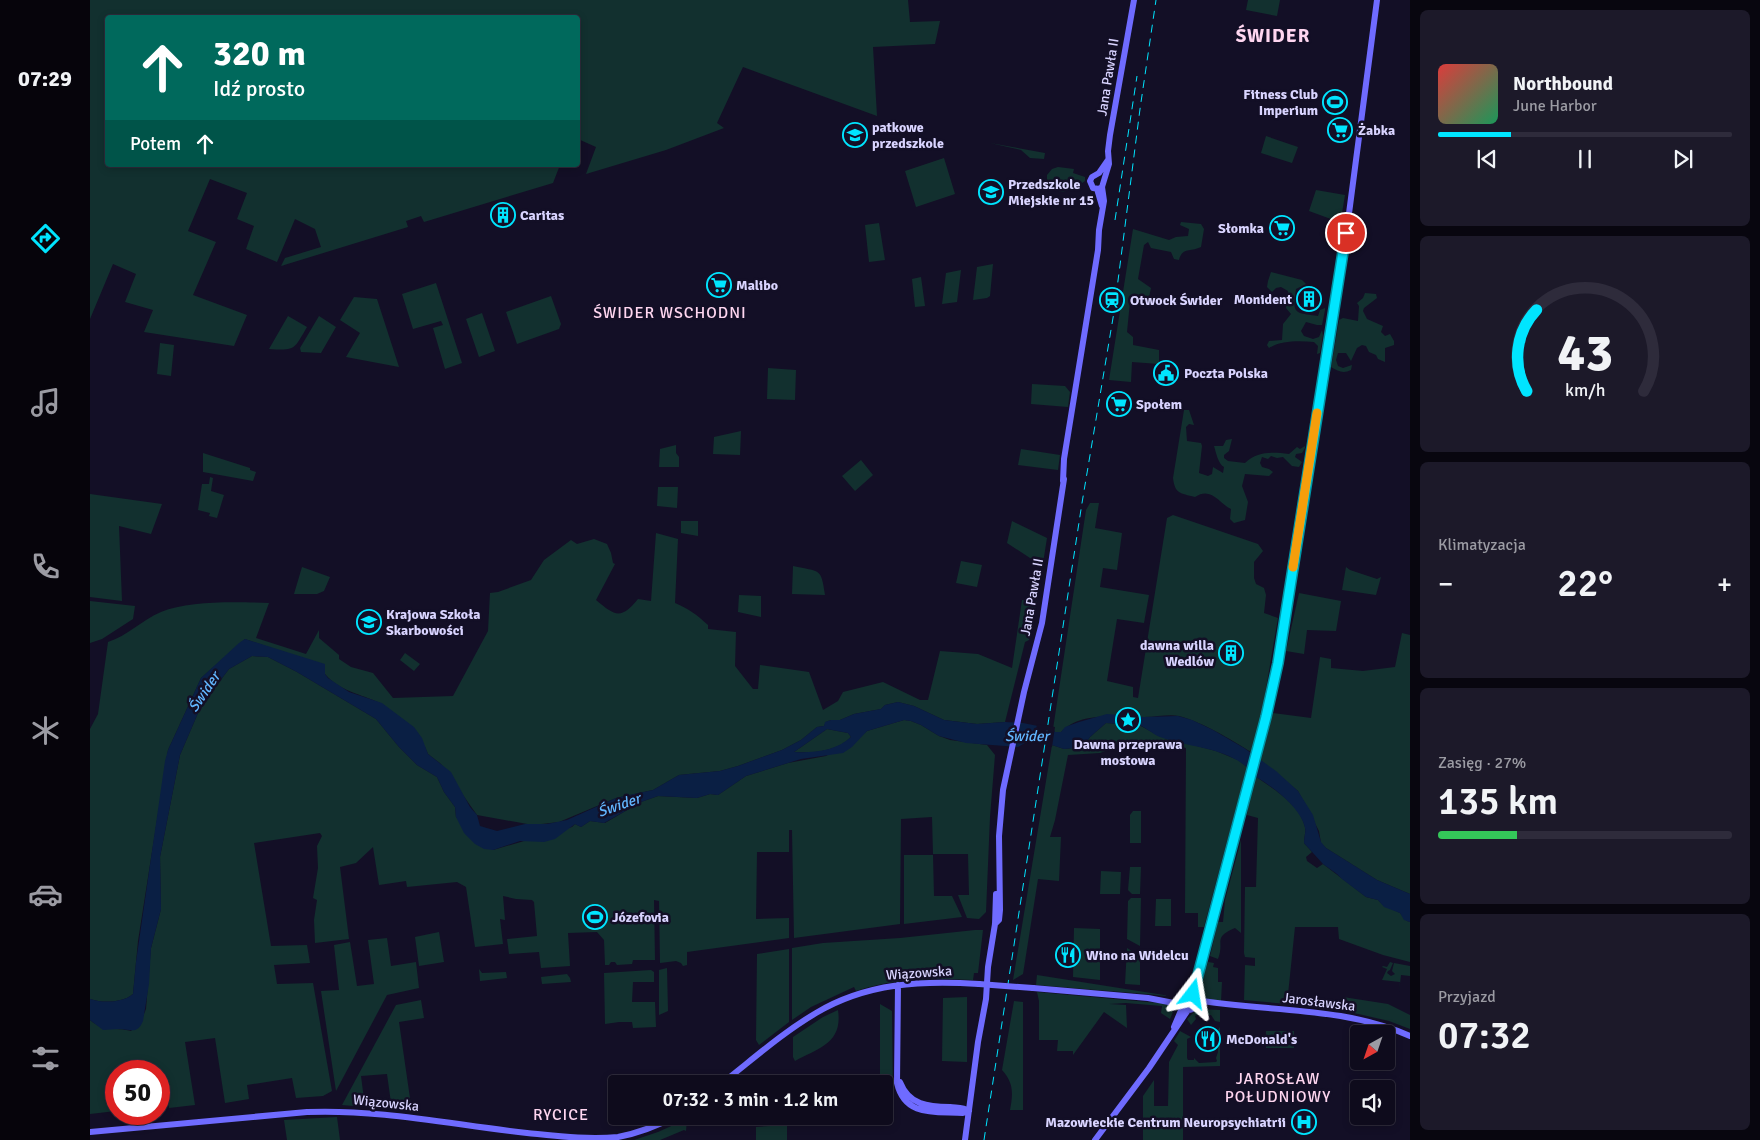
<!DOCTYPE html>
<html lang="pl">
<meta charset="utf-8">
<style>
:root{--surface:#0e0b1c;--page:#1c1929;--text:#f1f3f6;--muted:#9b9ba3;--line:#2e2b3b;--accent:#00e5ff}
body{margin:0;font-family:Signika,sans-serif;background:var(--page);color:var(--text);height:100vh;display:flex;flex-direction:column;font-size:19px;white-space:nowrap}
*{box-sizing:border-box;margin:0}
p{font-size:16px;color:var(--muted)}
.icon{flex:none;width:28px;height:28px;fill:none;stroke:currentColor;stroke-width:2;stroke-linecap:round;stroke-linejoin:round}
.map{position:relative;flex:1;overflow:hidden}
.sheet{display:flex;flex-direction:column;gap:10px;padding:10px;background:#08060f;width:350px}
.sheet>*{flex:none}
.hud{position:absolute;left:15px;top:15px;width:475px;height:152px;border-radius:5px;box-shadow:0 2px 8px #0003,0 0 0 1px var(--line);background:#00695c;color:#fff;overflow:hidden}
.needle{width:32px;rotate:220deg}
.controls{position:absolute;left:1260px;top:1025px;display:grid;gap:10px}
.controls a{display:grid;place-items:center;width:45px;height:45px;border-radius:5px;background:var(--surface);box-shadow:0 2px 8px #0003,0 0 0 1px var(--line);font-size:25px}
.speed{position:absolute;left:15px;top:1060px;display:flex;gap:10px;font-size:25px;font-weight:700;text-align:center}
.speed>*{display:grid;place-content:center;width:65px;height:65px;border-radius:50%;background:var(--surface);box-shadow:0 2px 8px #0003,0 0 0 1px var(--line);line-height:1}
.speed .limit{border:8px solid #d22;background:#fff;color:#111}
.pin{position:absolute;display:grid;place-items:center;width:42px;height:42px;color:#fff;margin:-21px;border:2px solid #fff;border-radius:50%;box-shadow:0 1px 5px #0007}
.me{position:absolute;width:55px;margin:-28px;rotate:14deg;stroke-linejoin:round;filter:drop-shadow(0 0 4px #0008)}
.turn{display:flex;align-items:center;gap:18px;height:105px;padding:0 25px;font-size:22px}
.turn .icon{width:65px;height:65px;stroke-width:2.5}
.turn b{display:block;font-size:35px;line-height:42px}
.then{display:flex;align-items:center;height:48px;padding:0 25px;background:#0003;gap:10px;font-size:19px}
.big{font-size:38px;font-weight:600;line-height:1.1}
.sheet .tile{flex:1;display:flex;flex-direction:column;justify-content:center;gap:8px;min-width:0;padding:0 18px;border-radius:8px;background:var(--page)}
.sheet .dial{align-items:center;gap:0}
.dial svg{height:130px;overflow:visible;fill:none;stroke:var(--line);stroke-width:7;stroke-linecap:round;text-anchor:middle}
.dial text{fill:var(--text);stroke:none}
.song{display:flex;align-items:center;gap:15px}
.cover{width:60px;height:60px;border-radius:8px;background:linear-gradient(135deg,hsl(0 70% 55%),hsl(150 70% 35%))}
.played{height:5px;border-radius:2px;background:linear-gradient(90deg,var(--accent) 25%,var(--line) 25%)}
.keys{display:flex;justify-content:space-around;direction:ltr}
.heat{display:flex;justify-content:space-between;align-items:center;font-size:28px;direction:ltr}
.charge{height:8px;border-radius:4px;background:linear-gradient(90deg,#34c759 27%,var(--line) 0)}
.trip{position:absolute;left:518px;top:1075px;width:285px;height:50px;border-radius:5px;background:var(--surface);box-shadow:0 2px 8px #0003,0 0 0 1px var(--line);font-weight:600;line-height:50px;text-align:center}
main{display:flex;flex:1;min-height:0}
.dock{display:flex;flex-direction:column;width:90px;justify-content:space-around;align-items:center;background:#06040b;color:var(--muted)}
.dock .icon{width:35px;height:35px}
.dock .selected{color:var(--accent)}
.dock b{font-size:22px;color:var(--text)}
.map>svg:first-child{display:block}
.green{fill:#12302f}
.water{fill:#0a1f44;fill-rule:evenodd}
.pier{fill:#130f26}
.lines{fill:none;stroke-linecap:round;stroke-linejoin:round}
.secondary{stroke:#6f6bff;stroke-width:6}
.rail{stroke:#00e5ff;stroke-width:1;stroke-dasharray:8 6;stroke-linecap:butt}
.secondary-bridge{stroke:#6f6bff;stroke-width:6}
.route-casing{stroke:#0095a6;stroke-width:12}
.route{stroke:#00e5ff;stroke-width:9}
.slow{stroke:#f59e0b;stroke-width:9}
.labels{text-anchor:middle;dominant-baseline:central;stroke-width:5;stroke-linejoin:round;paint-order:stroke}
.street-label{font-size:14px;fill:#d9d4ff;stroke:#130f26}
.poi-label{font-size:14px;font-weight:bold;fill:#d9d4ff;stroke:#130f26;text-anchor:start}
.water-label{font-size:15px;font-style:italic;fill:#62b6ff;stroke:#130f26}
.quarter-label{font-size:16px;letter-spacing:1px;fill:#ffd6f0;stroke:#130f26}
.district-label{font-size:19px;font-weight:bold;letter-spacing:1px;fill:#ffd6f0;stroke:#130f26}
</style>
<main>
<nav class="dock">
<b>07:29</b>
<svg class="icon selected" aria-label="directions" viewBox="0 0 24 24"><path d="M12 3l9 9-9 9-9-9zM9 14v-3h6M13 9l2 2-2 2"/></svg>
<svg class="icon" aria-label="music" viewBox="0 0 24 24"><path d="M9 18V5l10-2v13"/><circle cx="6" cy="18" r="3"/><circle cx="16" cy="16" r="3"/></svg>
<svg class="icon" aria-label="phone" viewBox="0 0 24 24"><path d="M5 4h4l2 5-3 2q2 4 5 5l2-3 5 2v4C11 20 4 13 5 4z"/></svg>
<svg class="icon" aria-label="climate" viewBox="0 0 24 24"><path d="M12 3v18M4 7l16 10M4 17L20 7"/></svg>
<svg class="icon" aria-label="car" viewBox="0 0 24 24"><path d="M5 17H2v-5l4-1 3-4h7l3 4 3 1v5h-3M9 17h6M6 11h13"/><circle cx="7" cy="17" r="2"/><circle cx="17" cy="17" r="2"/></svg>
<svg class="icon" aria-label="filters" viewBox="0 0 24 24"><path d="M4 7h16M4 17h16"/><circle cx="9" cy="7" r="2"/><circle cx="15" cy="17" r="2"/></svg>
</nav>
<div class="map">
<svg width="1320" height="1140" viewBox="0 0 1320 1140">
<rect width="100%" height="100%" fill="#130f26"/>
<!-- green -->
<path class="green" d="M0,0H818L820,22L850,21L845,44L783,47L787,116L653,67L627,123L634,128L576,150L496,174L506,147L488,139V18H18V165H470L463,183L334,222L331,216L316,221L318,227L191,266L195,258L231,247L225,229L205,219L187,262L156,249L164,226L147,219L157,193L120,179L98,231L126,242L103,295L157,315L144,346L54,332L63,310L35,302L46,274L23,264L0,319Z
M1158,0H1190L1187,16L1156,10Z
M1176,136L1208,147L1202,163L1171,153Z
M900,143L955,153L954,159L940,158L931,150Z
M854,158L865,194L826,207L815,171Z
M968,167L984,169L983,173L995,177V181C985,189 975,195 962,189L957,179V175L962,169Z
M1226,190L1255,195L1251,219L1249,222L1219,211Z
M1091,222L1111,224L1114,229L1111,247C1101,252 1092,247 1089,260L1084,259L1081,252L1061,248L1058,242L1054,245L1048,279L1061,288L1058,302H1040L1037,332L1043,337V345L1069,350V364L1042,362L1041,382L1019,380L1043,229L1079,240L1086,237L1098,236L1099,229L1090,225Z
M789,223L795,260L779,262L775,225Z
M903,264L900,296L897,298L883,300L887,267Z
M871,270L867,302L852,304L856,273Z
M1181,272L1212,280L1216,284L1206,289C1202,314 1204,313 1228,316L1230,310L1235,308V310L1232,325H1227L1216,322L1211,331L1214,336L1223,339L1229,337L1232,330L1233,335L1230,353L1227,354L1228,346L1224,342C1210,341 1192,340 1179,348L1177,345L1179,341L1192,340L1193,324L1201,314L1196,308L1198,291L1191,287L1186,288L1182,292L1177,287L1178,281Z
M831,277L835,306L825,307L822,279Z
M346,283L372,363L355,369L343,328L353,325L351,321L323,329L312,294Z
M1275,293L1286,294L1287,298L1274,308L1273,311L1277,319L1293,326L1291,332L1295,336L1300,334L1304,341V345L1295,348V362L1288,359L1286,355L1279,352L1276,346L1272,345L1267,348L1261,361L1256,353H1248L1246,360L1248,366L1253,368L1262,365L1261,370C1253,374 1248,371 1241,367L1249,320L1253,318L1268,321L1269,306L1267,303L1273,298Z
M461,296L471,324L469,329L427,344L416,312Z
M264,297L287,299L309,367L256,357L270,333L250,320Z
M392,313L405,351L389,357L376,319Z
M198,316L217,327C204,349 206,351 179,349Z
M229,316L246,327L231,353L211,352L210,348Z
M70,343L84,345L81,376L67,374Z
M678,368L706,370L705,400L677,399Z
M942,384L975,386L980,392L978,407L941,404Z
M1094,410H1099L1104,425L1099,424L1096,427L1097,441L1111,443L1112,446L1109,473L1118,476L1122,474L1123,467L1133,473L1134,467C1128,464 1126,452 1124,446H1133L1136,440L1142,439L1139,451L1134,455V458L1138,461L1155,463C1168,451 1182,452 1199,454L1207,447L1210,449L1215,446V448L1212,453L1206,454L1205,457L1212,462L1209,467L1202,466L1193,457L1187,458L1181,456L1178,459L1172,457L1170,463L1172,467L1179,469L1183,472L1179,476L1155,474L1152,486L1158,502L1155,520L1144,523L1140,519L1141,509C1129,503 1121,486 1105,497C1090,493 1085,494 1083,478Z
M651,431L650,455L623,454L624,437Z
M586,445V453L589,457V467H569L570,449Z
M931,449L970,455L968,470L928,465Z
M113,453L160,468V470L166,472L163,481L113,472Z
M771,460L783,475L765,491L752,476Z
M120,477L123,478L121,491L134,495L127,518L119,516L120,513L108,510L112,484H119Z
M568,487H588L587,508L567,506Z
M0,494L72,504L61,534L29,526L32,601L0,597Z
M1000,503H1009L1005,528L1032,533L1027,570L1013,568L1010,587L1059,595L1054,623L1027,619L1017,681L1043,687V697L1048,698L1077,518L1083,515L1168,544L1173,551L1164,562V578L1166,584L1174,588L1176,595L1174,613L1188,618L1170,724L1161,752C1142,740 1112,722 1089,716C1079,714 1066,717 1055,717C1028,718 992,710 971,732H965L963,729L996,510Z
M591,521H608V536L591,533Z
M922,521L957,538L953,563L940,558L917,543Z
M566,533L588,539L585,603C599,609 606,614 618,625V629L646,632L645,666L663,689H668L670,665L719,672L733,710L748,701L753,692L793,682L830,700H838L850,651L888,654L922,668L932,600L947,601L939,640L935,642L915,722L887,724L854,720L824,706L808,702L795,705L791,709L764,714L750,720H741L736,722L734,726L727,727L711,740L692,750L648,766L630,771L589,775L563,790L526,798L469,822L443,825L387,815L351,764L338,754L335,747C327,739 299,707 290,703C271,694 249,691 235,674L190,651L155,639L111,678L78,750L48,941L43,994C33,1003 12,1003 0,999V729L8,714L18,642C37,636 52,620 71,612C99,600 148,602 179,603L166,638L216,654L229,630V638L249,655V659L261,667L283,673L303,698L363,696L398,631L400,593L408,592L441,580L454,560L481,540L487,544L504,539L517,544L521,553L523,563L525,564L506,600C525,616 531,620 548,599L561,601Z
M871,561L892,565L887,587L866,583Z
M703,566C730,572 731,567 735,595L702,594Z
M212,567L240,577L234,591L227,594H204Z
M1256,567L1260,570L1287,579L1291,577L1286,595L1252,590Z
M1209,593L1251,601L1246,631L1217,630L1214,654L1196,651Z
M649,595L671,596V617L648,612Z
M0,601L45,606L43,619L12,639L0,643Z
M1312,633L1320,635V894L1287,880L1236,848L1231,843L1229,831L1208,791L1170,760L1183,713L1221,718L1230,657L1241,659V668L1273,671L1305,667Z
M315,653L330,664L324,671L310,660Z
M162,656L178,657L207,672L286,719L309,747L327,765L347,777L354,792L365,807L366,817L403,850L482,827L485,824L491,827L500,821L515,823L551,802L568,796L607,798L620,794L628,795L656,776L698,763L736,756L771,736L777,731L814,720L821,721L831,725L849,736L860,740L897,745L905,755L900,817L896,912L889,919L877,918L868,895H879L878,854H843L842,817L811,819L810,924L704,938L702,830H699V852H667L666,919L699,918V938L597,952V965L593,966L591,963L586,961L570,963L569,901L564,900L565,960H543L542,964L527,965L525,962H521L519,965H515L514,940L507,932L478,933L480,966L451,968L449,952L419,954L417,939L447,936L444,902L442,900L426,899L413,896L415,920L410,919L413,944L385,947L376,887L367,882L317,887L316,881L289,885L283,847L266,863L250,867L259,939L225,943L224,920L227,900L223,898L228,868L227,846L232,836L230,833L164,843L181,946L217,945L220,963L184,965L187,984L223,983L242,1091L233,1096L206,1098L202,1078L157,1085L159,1099L135,1103L125,1038L95,1042L105,1105L79,1108L76,1087L69,1090V1071H26V1111L0,1114V1020C17,1034 23,1026 41,1031L52,1019L56,1009L61,948L71,909L70,857L90,755L108,713L123,690L139,669Z
M1016,723L1049,725L1069,736L1126,751L1148,760L1157,767L1114,927H1108V913H1095L1096,748L1054,742L1032,748L1028,746L1010,753L978,755L965,820L960,837H971L969,881L948,879L933,974L923,980L962,745L974,749L993,747L1000,737Z
M737,729L758,733L761,737C746,752 724,753 704,752Z
M1165,776C1183,789 1210,804 1215,827C1216,832 1214,838 1214,843L1222,852L1216,857L1217,861L1227,868L1233,864L1276,897L1288,900L1293,905L1310,913L1317,921L1320,922V962L1293,955L1249,939L1248,927H1205L1197,1004L1154,1000L1155,965L1165,966V958L1155,957L1154,953L1155,887H1166L1168,818L1157,815L1160,791Z
M1043,811H1051V843H1040V815Z
M1151,840V933L1145,928C1122,938 1135,941 1128,959L1120,956L1128,922H1133L1135,900Z
M814,855H843L844,896H862L872,917L814,924Z
M1040,867H1051L1050,894H1042L1038,890Z
M1011,871L1031,872L1030,894H1010Z
M1041,898H1051L1050,946L1037,939L1038,901Z
M1066,899H1081V926H1065Z
M984,928L1010,929V980L983,977Z
M885,930H893L888,973H884L883,980C842,978 805,978 766,991L764,987L721,1007L702,1020V948L733,943L810,938Z
M349,932L354,962L329,966L325,937Z
M297,938L301,966L326,962L329,988L297,995L246,1091L231,991L249,990L244,945L260,942L267,986L284,984L278,940Z
M1037,948L1050,956V985L1035,984Z
M699,949V1022L669,1045L666,1040L667,954Z
M1118,962L1124,963L1123,967L1128,968V982H1132L1131,1001L1115,999V997L1111,995L1109,990Z
M1300,962L1303,963L1300,970L1298,971L1297,973L1301,976L1305,974L1302,971L1304,963L1320,966V976L1311,975L1309,992L1310,982L1292,980L1297,969L1292,967L1293,966L1297,967Z
M577,968L578,1011L569,1015V970Z
M389,969L392,973L416,972L417,978L390,981Z
M561,970L564,972V982H543L542,1002H565L566,1027L543,1028L542,1022H529L515,1024L514,973Z
M477,974L480,978L481,982L452,984L451,977Z
M947,975L1080,996L946,985Z
M947,992L1080,1004L1081,1010L1083,1012L1080,1019L1071,1013L1072,1006L1036,1003L1019,1004L1036,1005L1037,1028L1014,1012L983,1055V1051H967L968,1040H949V1001Z
M877,997V1062L852,1061L853,998Z
M1253,997L1298,1004L1320,1015V1029L1299,1021L1251,1010Z
M331,1000L334,1018L309,1022L322,1112L302,1110L297,1074L271,1076L275,1107L252,1105L306,1005Z
M924,1001L933,1002V1110H920C923,1094 924,1083 912,1070Z
M790,1004L802,1011L803,1101H794V1084H790Z
M1107,1009L1130,1010V1022L1125,1021L1121,1015H1107L1105,1016L1106,1019L1101,1025L1097,1019Z
M748,1010C753,1043 729,1048 705,1061L703,1057V1037L733,1017Z
M1130,1027V1066L1093,1067V1140H1053V1096L1064,1080V1106H1078L1079,1062L1088,1045L1084,1041L1090,1031L1101,1037L1097,1039V1058L1098,1060H1104V1058L1109,1063L1126,1062L1127,1061L1126,1058L1128,1052V1030Z
M1204,1031V1048H1176V1031Z
M247,1117L250,1140H197L194,1120Z
M597,1119L596,1131L594,1130L570,1140H544L568,1132Z
M697,1125V1140H666V1127Z"/>
<!-- water -->
<path class="water" d="M155,639L235,664V674L238,678L259,692L292,703L324,727L332,738L338,754L361,772L380,807L387,815L390,826L407,831L435,824H457L477,820L526,798L563,790L589,775L630,771L648,766L692,750L711,740L727,727L734,726L735,722L741,720H750L764,714L791,709L795,705L808,702L824,706L854,720L887,724L915,722L933,723L963,729L965,732H971L975,727L989,722L1017,714L1054,717L1088,716L1102,720L1123,730L1154,748L1186,771L1208,791L1223,815L1231,842L1236,848L1287,880L1320,894V922L1314,920L1310,913L1294,907L1288,900L1276,897L1252,879L1247,874L1233,864L1214,843C1214,838 1216,832 1215,828C1211,806 1175,780 1156,772L1157,767C1131,746 1099,748 1070,737C1062,734 1055,726 1046,724C1036,723 1026,724 1016,723L1000,737L993,747L974,749L950,741L940,740L928,747L876,743L849,736L831,725L821,721L814,720L777,731L762,747L753,753L711,759L656,776L628,795L620,794L607,798L568,796L551,802L514,823L500,821L491,827L485,824L465,839L454,842L430,841L403,850L394,849L385,844L374,833L366,817L365,807L354,792L347,777L327,765L309,747L286,719L207,672L178,657L162,656L139,669L123,690L108,713L90,755L70,857L71,909L61,948L59,984L53,1021C47,1035 41,1029 29,1029C24,1029 19,1030 13,1030L0,1020V999C12,1003 33,1003 43,994L46,962L75,761L78,750L111,678L149,643ZM737,729L758,733L761,737C746,751 724,753 704,752Z"/>
<!-- pier -->
<path class="pier" d="M947,724L965,727L962,747L944,743Z"/>
<g class="lines">
<!-- secondary -->
<path class="secondary" d="M1012,187L1009,189L1003,188L1000,181L1002,177L1009,173L1018,160
M1007,189L1012,206
M973,481L974,459L1008,250L1009,230L1014,201L1012,187L1019,164L1018,151L1020,135L1044,0
M905,924L909,920L910,910L909,836L913,790L934,692L952,623L974,479
M808,985L807,1083C815,1118 847,1111 873,1113L879,1111
M943,988L1058,998L1089,1004
M1089 1001a9 9 0 1 1 18 0a9 9 0 1 1-18 0Z
M1103,994L1176,717L1188,663L1258,221L1287,0
M1106,1000C1177,1012 1253,1006 1320,1036
M1084,1027L1092,1008
M810,1082C819,1105 838,1107 860,1107C867,1108 873,1107 879,1111
M631,1084C662,1060 692,1033 726,1013C776,983 832,980 889,984
M0,1132L217,1112C290,1109 364,1125 437,1133C467,1136 498,1140 528,1137C549,1133 567,1126 586,1116
M875,1140L888,1042L896,999L898,967L905,924L906,894
M1005,1140L1059,1068L1098,1010"/>
<!-- rail -->
<path class="rail" d="M1025,220L1047,76
M894,1140L992,503L1024,312L1050,109L1066,0"/>
<!-- secondary-bridge -->
<path class="secondary-bridge" d="M889,984L943,988"/>
</g>
<g class="lines">
<defs>
<path id="route" d="M1103,994L1176,717L1188,663L1256,233"/>
</defs>
<!-- route casing -->
<use href="#route" class="route-casing"/>
<!-- route -->
<use href="#route" class="route"/>
<!-- slow -->
<path class="slow" d="M1203,567L1227,413"/>
</g>
<!-- icons -->
<defs>
<symbol id="stadium-ring" viewBox="-11 -11 22 22"><circle r="9.5" fill="#130f26" stroke="#00e5ff" stroke-width="1.5"/><path d="M0-5a6.5 5 0 1 0 0 10a6.5 5 0 1 0 0-10ZM-3.5-1.8h7v3.6h-7Z" fill="#00e5ff"/></symbol>
<symbol id="supermarket-ring" viewBox="-11 -11 22 22"><circle r="9.5" fill="#130f26" stroke="#00e5ff" stroke-width="1.5"/><path d="M-6-5.5h2.5l.6 2H6L4.5 2H-2.5L-4.4-4H-6ZM-1.5 3.2a1.3 1.3 0 1 0 .1 0ZM3 3.2a1.3 1.3 0 1 0 .1 0Z" fill="#00e5ff"/></symbol>
<symbol id="school-ring" viewBox="-11 -11 22 22"><circle r="9.5" fill="#130f26" stroke="#00e5ff" stroke-width="1.5"/><path d="M0-5L7-2L0 1L-7-2ZM-4 1L0 2.5L4 1V4Q0 6-4 4Z" fill="#00e5ff"/></symbol>
<symbol id="building-ring" viewBox="-11 -11 22 22"><circle r="9.5" fill="#130f26" stroke="#00e5ff" stroke-width="1.5"/><path d="M-4-6H4V6H1V3H-1V6H-4ZM-2.5-4.3h1.7v1.8h-1.7ZM.8-4.3h1.7v1.8H.8ZM-2.5-1h1.7V.8h-1.7ZM.8-1h1.7V.8H.8Z" fill="#00e5ff"/></symbol>
<symbol id="station-ring" viewBox="-11 -11 22 22"><circle r="9.5" fill="#130f26" stroke="#00e5ff" stroke-width="1.5"/><path d="M-3-6H3Q5-6 5-4V2Q5 4 3 4L4.5 6H3L1.5 4h-3L-3 6H-4.5L-3 4Q-5 4-5 2V-4Q-5-6-3-6ZM-3.5-4v3h7v-3ZM-3.5 1v1.5H-2V1ZM2 1v1.5H3.5V1Z" fill="#00e5ff"/></symbol>
<symbol id="civic-ring" viewBox="-11 -11 22 22"><circle r="9.5" fill="#130f26" stroke="#00e5ff" stroke-width="1.5"/><path d="M-.6-6.5H3V-4.5H.6V-3L4-1V1h2V6H-6V1h2V-1L-.6-3ZM-1.2 2.5V6h2.4V2.5Z" fill="#00e5ff"/></symbol>
<symbol id="university-ring" viewBox="-11 -11 22 22"><circle r="9.5" fill="#130f26" stroke="#00e5ff" stroke-width="1.5"/><path d="M0-5L7-2L0 1L-7-2ZM-4 1L0 2.5L4 1V4Q0 6-4 4Z" fill="#00e5ff"/></symbol>
<symbol id="sight-ring" viewBox="-11 -11 22 22"><circle r="9.5" fill="#130f26" stroke="#00e5ff" stroke-width="1.5"/><path d="M0-6L1.8-2.2L6-1.7L2.9 1.2L3.7 5.4L0 3.3L-3.7 5.4L-2.9 1.2L-6-1.7L-1.8-2.2Z" fill="#00e5ff"/></symbol>
<symbol id="restaurant-ring" viewBox="-11 -11 22 22"><circle r="9.5" fill="#130f26" stroke="#00e5ff" stroke-width="1.5"/><path d="M-5-6h1v4h1v-4h1v4h1v-4h1v5L-1.5 .5V6h-2V.5L-5-1ZM5-6V6H3V1.5H1.5Q1.5-4 5-6Z" fill="#00e5ff"/></symbol>
<symbol id="hospital-ring" viewBox="-11 -11 22 22"><circle r="9.5" fill="#130f26" stroke="#00e5ff" stroke-width="1.5"/><path d="M-5-5h3v3.5h4V-5h3V5h-3V1.5h-4V5h-3Z" fill="#00e5ff"/></symbol>
</defs>
<g fill-rule="evenodd">
<use href="#stadium-ring" x="1231" y="88" width="28" height="28"/>
<use href="#supermarket-ring" x="1236" y="116" width="28" height="28"/>
<use href="#school-ring" x="751" y="121" width="28" height="28"/>
<use href="#school-ring" x="887" y="178" width="28" height="28"/>
<use href="#building-ring" x="399" y="201" width="28" height="28"/>
<use href="#supermarket-ring" x="1178" y="214" width="28" height="28"/>
<use href="#supermarket-ring" x="615" y="271" width="28" height="28"/>
<use href="#building-ring" x="1205" y="285" width="28" height="28"/>
<use href="#station-ring" x="1008" y="286" width="28" height="28"/>
<use href="#civic-ring" x="1062" y="359" width="28" height="28"/>
<use href="#supermarket-ring" x="1015" y="390" width="28" height="28"/>
<use href="#university-ring" x="265" y="608" width="28" height="28"/>
<use href="#building-ring" x="1127" y="639" width="28" height="28"/>
<use href="#sight-ring" x="1024" y="706" width="28" height="28"/>
<use href="#stadium-ring" x="491" y="903" width="28" height="28"/>
<use href="#restaurant-ring" x="964" y="941" width="28" height="28"/>
<use href="#restaurant-ring" x="1104" y="1025" width="28" height="28"/>
<use href="#hospital-ring" x="1200" y="1108" width="28" height="28"/>
</g>
<g class="labels">
<!-- street labels -->
<g class="street-label">
<text transform="translate(1018 77) rotate(-81)">Jana Pawła II</text>
<text transform="translate(942 597) rotate(-80)">Jana Pawła II</text>
<text transform="translate(829 973) rotate(-4)">Wiązowska</text>
<text transform="translate(1229 1002) rotate(7)">Jarosławska</text>
<text transform="translate(296 1103) rotate(6)">Wiązowska</text>
</g>
<!-- poi labels -->
<g class="poi-label">
<text x="1228" y="94" text-anchor="end">Fitness Club<tspan x="1228" dy="16">Imperium</tspan></text>
<text x="782" y="127">patkowe<tspan x="782" dy="16">przedszkole</tspan></text>
<text x="1268" y="130">Żabka</text>
<text x="918" y="184">Przedszkole<tspan x="918" dy="16">Miejskie nr 15</tspan></text>
<text x="430" y="215">Caritas</text>
<text x="1174" y="228" text-anchor="end">Słomka</text>
<text x="646" y="285">Malibo</text>
<text x="1202" y="299" text-anchor="end">Monident</text>
<text x="1040" y="300">Otwock Świder</text>
<text x="1094" y="373">Poczta Polska</text>
<text x="1046" y="404">Społem</text>
<text x="296" y="614">Krajowa Szkoła<tspan x="296" dy="16">Skarbowości</tspan></text>
<text x="1124" y="645" text-anchor="end">dawna willa<tspan x="1124" dy="16">Wedlów</tspan></text>
<text x="1038" y="744" text-anchor="middle">Dawna przeprawa<tspan x="1038" dy="16">mostowa</tspan></text>
<text x="522" y="917">Józefovia</text>
<text x="996" y="955">Wino na Widelcu</text>
<text x="1136" y="1039">McDonald's</text>
<text x="1196" y="1122" text-anchor="end">Mazowieckie Centrum Neuropsychiatrii</text>
</g>
<!-- water labels -->
<g class="water-label">
<text transform="translate(114 692) rotate(-56)">Świder</text>
<text x="937" y="736">Świder</text>
<text transform="translate(529 805) rotate(-19)">Świder</text>
</g>
<!-- quarter labels -->
<g class="quarter-label">
<text x="580" y="313">ŚWIDER WSCHODNI</text>
<text x="1188" y="1079">JAROSŁAW<tspan x="1188" dy="18">POŁUDNIOWY</tspan></text>
<text x="471" y="1115">RYCICE</text>
</g>
<!-- district labels -->
<g class="district-label">
<text x="1183" y="36">ŚWIDER</text>
</g>
</g>
</svg>
<div class="controls">
<a><svg class="needle" viewBox="-14 -14 28 28"><path d="M0-13l5 13h-10z" fill="#e53935"/><path d="M0 13l5-13h-10z" fill="#9b9ba3"/></svg></a>
<a><svg class="icon" aria-label="sound" viewBox="0 0 24 24"><path d="M4 9h4l5-4v14l-5-4H4zM17 9q2 3 0 6"/></svg></a>
</div>
<div class="speed"><div class="limit">50</div></div>
<div class="pin" style="left:1256px;top:233px;background:#d93025"><svg class="icon" aria-label="arrive" viewBox="0 0 24 24"><path d="M6 21V4h12l-3 4 3 4H6"/></svg></div>
<svg class="me" style="left:1103px;top:994px" viewBox="-20 -20 40 40"><path d="M0-17L14 15 0 8-14 15z" fill="#00e5ff" stroke="#fff" stroke-width="4"/></svg>
<div class="trip">07:32 · 3 min · 1.2 km</div>
<div class="hud">
<div class="turn"><svg class="icon" aria-label="ahead" viewBox="0 0 24 24"><path d="M12 20V5M6 11l6-6 6 6"/></svg><div><b>320 m</b>Idź prosto</div></div>
<div class="then">Potem<svg class="icon" aria-label="ahead" viewBox="0 0 24 24"><path d="M12 20V5M6 11l6-6 6 6"/></svg></div>
</div>
</div>
<section class="sheet">
<div class="tile">
<div class="song"><i class="cover"></i><div><b>Northbound</b><p>June Harbor</p></div></div>
<div class="played"></div>
<div class="keys"><svg class="icon" aria-label="previous" viewBox="0 0 24 24"><path d="M18 5L8 12l10 7zM5 5v14"/></svg><svg class="icon" aria-label="pause" viewBox="0 0 24 24"><path d="M8 5v14M16 5v14"/></svg><svg class="icon" aria-label="next" viewBox="0 0 24 24"><path d="M6 5l10 7-10 7zM19 5v14"/></svg></div>
</div>
<div class="tile dial"><svg viewBox="0 0 100 80">
<path d="M14 69A42 42 0 1 1 86 69"/>
<path d="M14 69A42 42 0 0 1 20 19" stroke="#00e5ff"/>
<text x="50" y="56" font-size="32" font-weight="700">43</text>
<text x="50" y="72" font-size="11">km/h</text>
</svg></div>
<div class="tile"><p>Klimatyzacja</p>
<div class="heat"><a>−</a><b class="big">22°</b><a>+</a></div>
</div>
<div class="tile"><p>Zasięg · 27%</p><b class="big">135 km</b><div class="charge"></div></div>
<div class="tile"><p>Przyjazd</p><b class="big">07:32</b></div>
</section>
</main>
